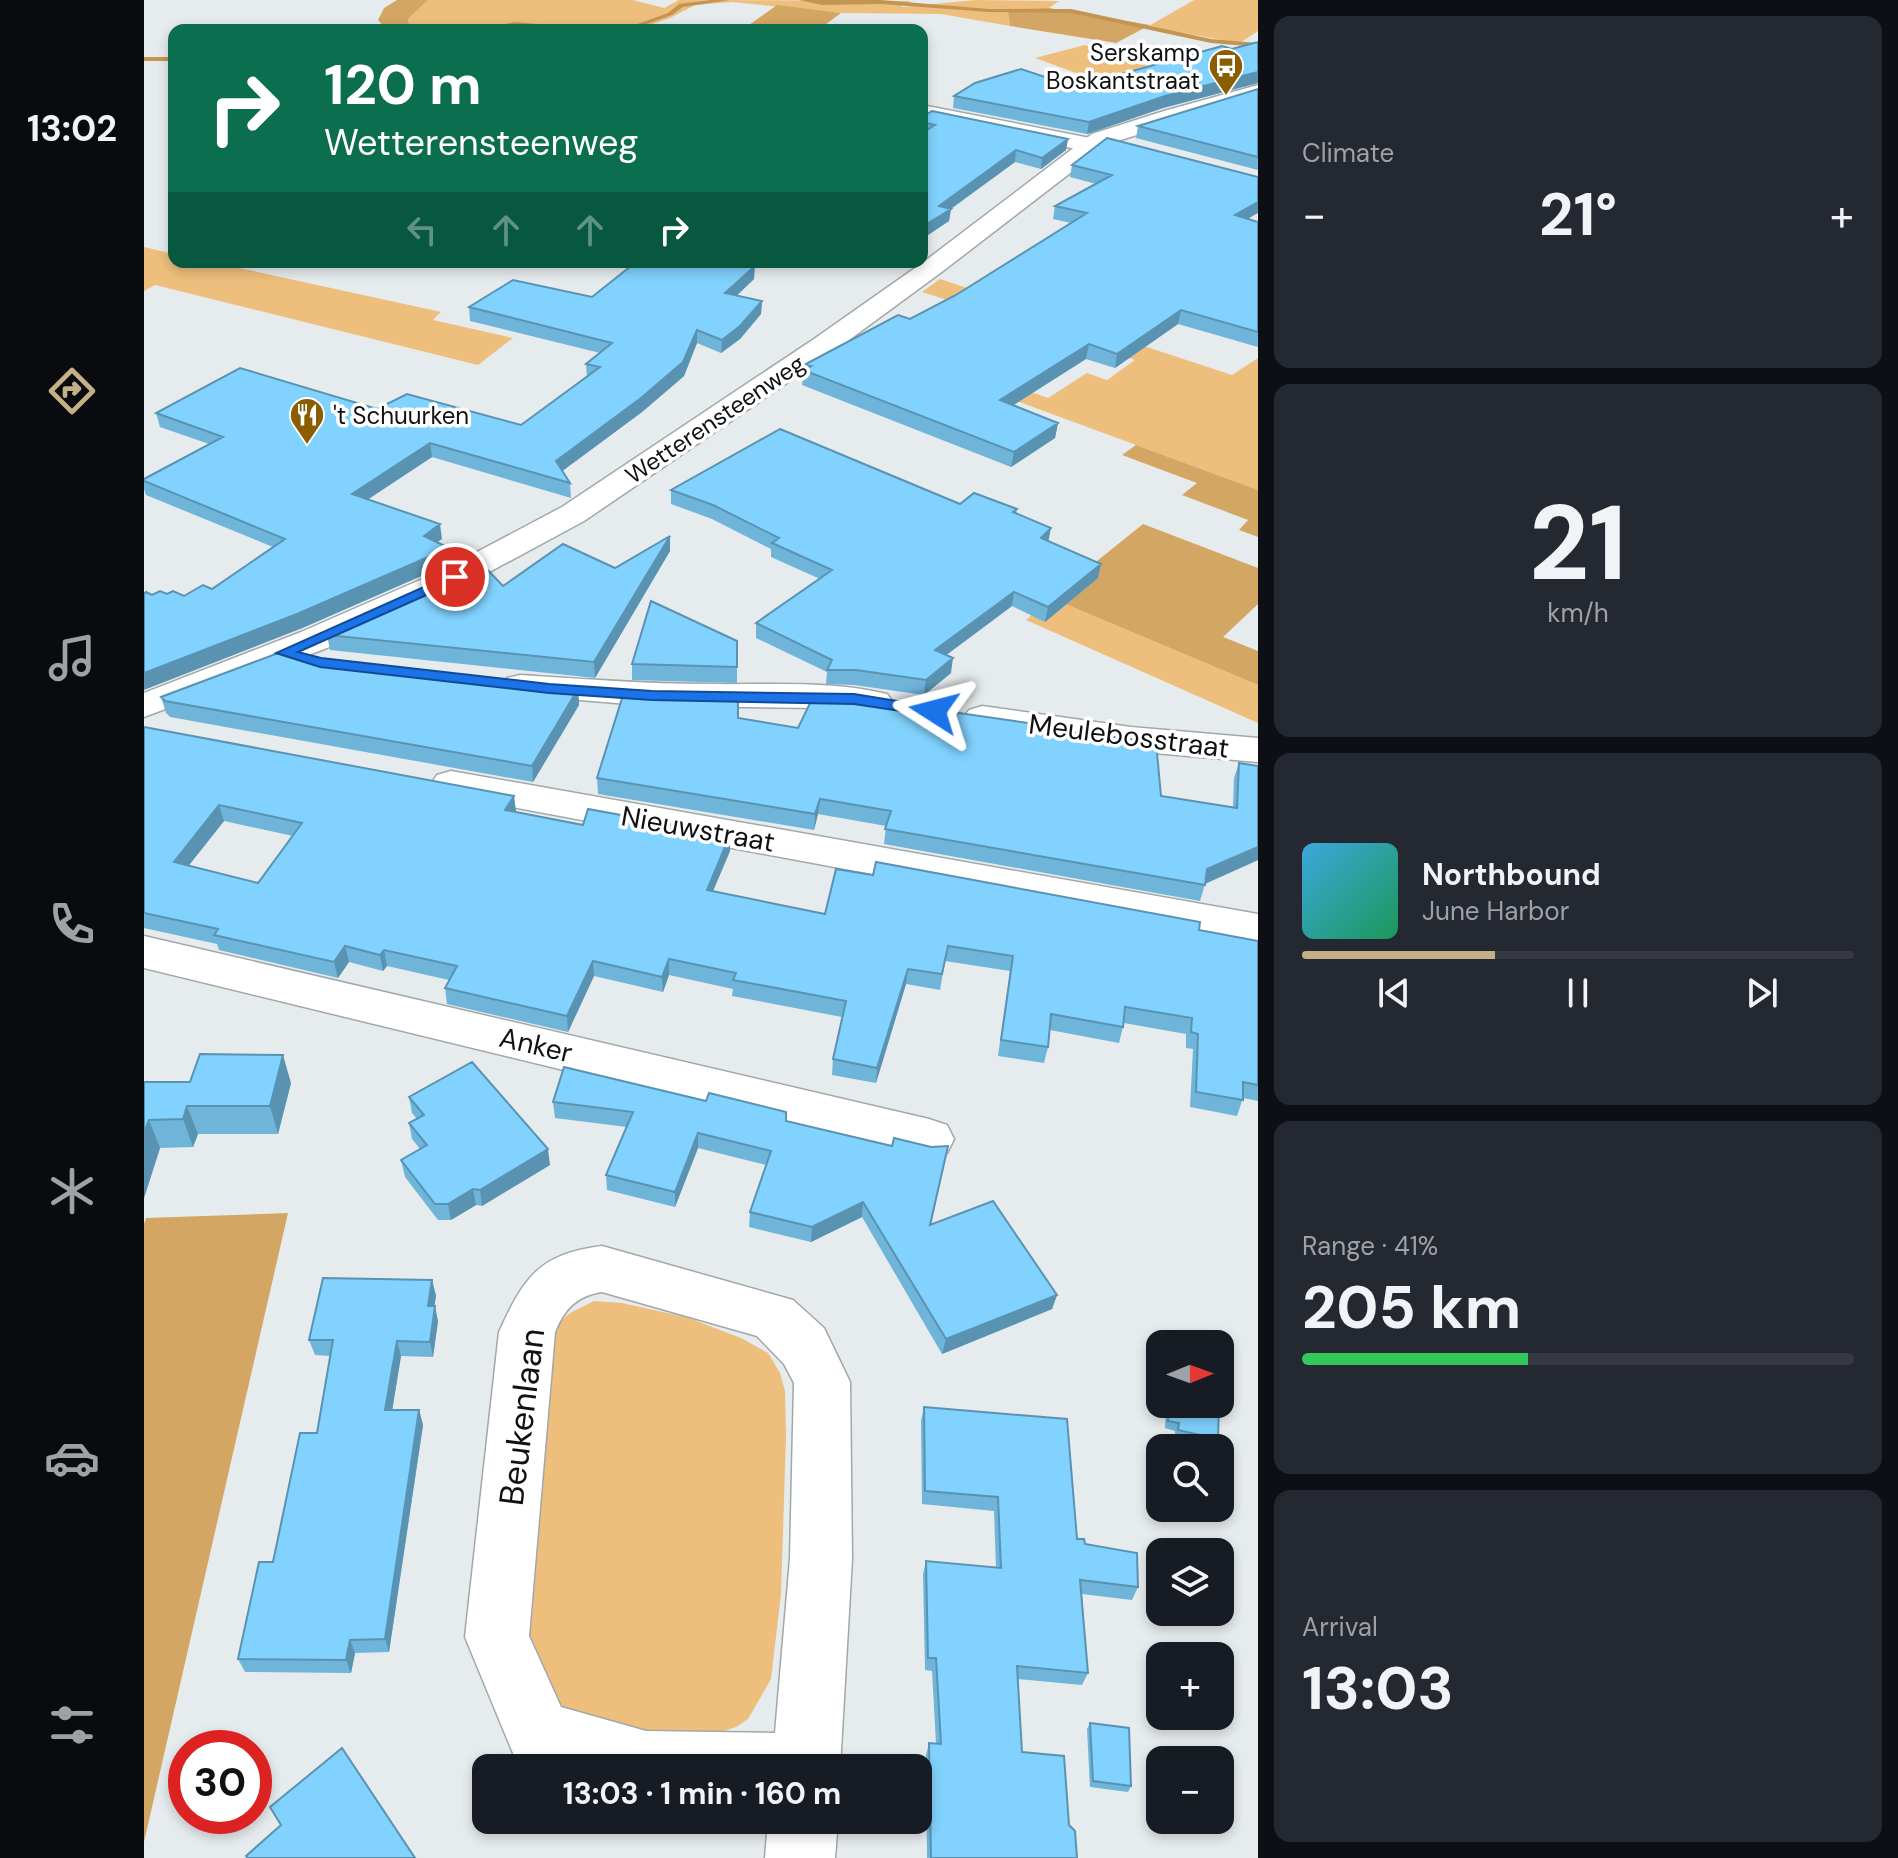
<!DOCTYPE html>
<meta charset="utf-8">
<style>
:root{--surface:#171b24;--page:#242831;--text:#f1f3f6;--muted:#9ea1a6;--line:#363941;--accent:#c3b087}
body{margin:0;font-family:"DM Sans",sans-serif;background:var(--page);color:var(--text);height:100vh;display:flex;flex-direction:column;font-size:30px;white-space:nowrap}
*{box-sizing:border-box;margin:0}
p{font-size:26px;color:var(--muted)}
.icon{flex:none;width:44px;height:44px;fill:none;stroke:currentColor;stroke-width:2;stroke-linecap:round;stroke-linejoin:round}
.map{position:relative;flex:1;overflow:hidden}
.details{display:flex;flex-direction:column;gap:16px;padding:16px;background:#0d0f14;width:640px}
.details>*{flex:none}
.top-card{position:absolute;left:24px;top:24px;width:760px;height:244px;border-radius:16px;box-shadow:0 4px 12px #0003;background:#0b6e4f;color:#fff;overflow:hidden}
.needle{width:52px;rotate:89deg}
.controls{position:absolute;left:1002px;top:1330px;display:grid;gap:16px}
.controls a{display:grid;place-items:center;width:88px;height:88px;border-radius:16px;background:var(--surface);box-shadow:0 4px 12px #0003;font-size:40px}
.speed{position:absolute;left:24px;top:1730px;display:flex;gap:16px;font-size:40px;font-weight:700;text-align:center}
.speed>*{display:grid;place-content:center;width:104px;height:104px;border-radius:50%;background:var(--surface);box-shadow:0 4px 12px #0003;line-height:1}
.speed .limit{border:12px solid #d22;background:#fff;color:#111}
.pin{position:absolute;display:grid;place-items:center;width:68px;height:68px;color:#fff;margin:-34px;border:4px solid #fff;border-radius:50%;box-shadow:0 2px 8px #0007}
.me{position:absolute;width:88px;margin:-44px;rotate:279deg;stroke-linejoin:round;filter:drop-shadow(0 0 6px #0008)}
.turn{display:flex;align-items:center;gap:28px;height:168px;padding:0 24px;font-size:36px}
.turn .icon{width:104px;height:104px;stroke-width:2.5}
.turn b{display:block;font-size:56px;line-height:68px}
.lanes{display:flex;align-items:center;height:76px;padding:0 24px;background:#0003;justify-content:center;gap:40px;direction:ltr}
.lanes .off{opacity:.35}
.big{font-size:60px;font-weight:700;line-height:1.1}
.details .card{flex:1;display:flex;flex-direction:column;justify-content:center;gap:12px;min-width:0;padding:0 28px;border-radius:16px;background:var(--page)}
.details .dial{align-items:center;gap:0}
.dial b{font-size:104px;line-height:1}
.song{display:flex;align-items:center;gap:24px}
.cover{width:96px;height:96px;border-radius:12px;background:linear-gradient(135deg,hsl(200 70% 55%),hsl(150 70% 35%))}
.played{height:8px;border-radius:4px;background:linear-gradient(90deg,var(--accent) 35%,var(--line) 35%)}
.keys{display:flex;justify-content:space-around;direction:ltr}
.heat{display:flex;justify-content:space-between;align-items:center;font-size:44px;direction:ltr}
.charge{height:12px;border-radius:6px;background:linear-gradient(90deg,#34c759 41%,var(--line) 0)}
.trip{position:absolute;left:328px;top:1754px;width:460px;height:80px;border-radius:16px;background:var(--surface);box-shadow:0 4px 12px #0003;font-weight:700;line-height:80px;text-align:center}
main{display:flex;flex:1;min-height:0}
.dock{display:flex;flex-direction:column;width:144px;justify-content:space-around;align-items:center;background:#090b0e;color:var(--muted)}
.dock .icon{width:56px;height:56px}
.dock .current{color:var(--accent)}
.dock b{font-size:36px;color:var(--text)}
.map>svg:first-child{display:block}
.green{fill:#eebf7c}
.forest{fill:#d4a663}
.lines{fill:none;stroke-linecap:round;stroke-linejoin:round}
.stream{fill:#c29552;fill-rule:evenodd}
.minor-casing{stroke:#a2a7aa;stroke-width:3}
.tertiary-casing{stroke:#a2a7aa;stroke-width:3}
.minor{fill:#fff;fill-rule:evenodd}
.tertiary{fill:#fff;fill-rule:evenodd}
.wall{fill:#6fb5da;fill-rule:evenodd}
.shaded-wall{fill:#5a93b2}
.building{fill:#81d2fe;stroke:#5a93b2;stroke-width:2;fill-rule:evenodd}
.route{fill:#1a73e8;stroke:#114b97;stroke-width:2}
.labels{text-anchor:middle;dominant-baseline:central;stroke-width:7;stroke-linejoin:round;paint-order:stroke}
.far-poi-label{font-size:24px;fill:#101112;stroke:#fff;text-anchor:end}
.far-street-label{font-size:24px;fill:#101112;stroke:#fff}
.street-label{font-size:28px;fill:#101112;stroke:#fff}
.near-street-label{font-size:34px;fill:#101112;stroke:#fff}
</style>
<main>
<nav class="dock">
<b>13:02</b>
<svg class="icon current" aria-label="directions" viewBox="0 0 24 24"><path d="M12 3l9 9-9 9-9-9zM9 14v-3h6M13 9l2 2-2 2"/></svg>
<svg class="icon" aria-label="music" viewBox="0 0 24 24"><path d="M9 18V5l10-2v13"/><circle cx="6" cy="18" r="3"/><circle cx="16" cy="16" r="3"/></svg>
<svg class="icon" aria-label="phone" viewBox="0 0 24 24"><path d="M5 4h4l2 5-3 2q2 4 5 5l2-3 5 2v4C11 20 4 13 5 4z"/></svg>
<svg class="icon" aria-label="climate" viewBox="0 0 24 24"><path d="M12 3v18M4 7l16 10M4 17L20 7"/></svg>
<svg class="icon" aria-label="car" viewBox="0 0 24 24"><path d="M5 17H2v-5l4-1 3-4h7l3 4 3 1v5h-3M9 17h6M6 11h13"/><circle cx="7" cy="17" r="2"/><circle cx="17" cy="17" r="2"/></svg>
<svg class="icon" aria-label="filters" viewBox="0 0 24 24"><path d="M4 7h16M4 17h16"/><circle cx="9" cy="7" r="2"/><circle cx="15" cy="17" r="2"/></svg>
</nav>
<div class="map">
<svg width="1114" height="1858" viewBox="0 0 1114 1858">
<rect width="100%" height="100%" fill="#e6ebee"/>
<!-- green -->
<path class="green" d="M284,0H489L520,8L535,0L767,1L757,7L832,0L915,1L902,10L864,14L866,26L797,14L697,13L588,2L551,5L526,18L492,30H266L264,19Z
M1050,0H1114V31L1096,43L1003,27Z
M941,45L1078,91L1023,106L891,58Z
M0,247L30,254V262H68L297,312L289,320L369,338L334,365L11,285L0,291Z
M796,279L1088,375L1114,358V490L870,400L884,391L904,398L943,373L963,380L991,360L778,292Z
M907,598L1114,685V723L882,620Z
M450,1301L478,1303L542,1317L597,1338L624,1353L636,1373L641,1391L642,1437L637,1594L627,1679L604,1719L592,1727L565,1736L510,1737L424,1710L400,1691L373,1627L411,1326L426,1313Z"/>
<!-- forest -->
<path class="forest" d="M253,0H284L264,19L266,30H243L234,20L240,8Z
M633,5L697,13L674,30H598Z
M905,8L1006,25L972,43L866,26L864,13L868,9Z
M992,445L1114,490V537L1095,530L1104,520L1038,495L1053,483L978,455Z
M999,524L1114,568V604L1079,637L1114,651V685L907,598Z
M144,1213L0,1842V1224L2,1218Z"/>
<g class="lines">
<!-- stream -->
<path class="stream" d="M567,0H586L539,7L528,15L486,30H477L524,13L535,4Z
M655,0H737L845,9H927L1067,39L1114,43V47L1067,43L927,13L845,12L737,4L678,5Z
M370,22L440,28L443,30L370,26L340,30Z
M0,57H30V61H0Z"/>
<defs>
<path id="minor" d="M778,105L946,138L957,145L946,152L778,117Z
M376,675C439,679 502,684 566,684C624,685 687,680 743,694L749,702L743,710L730,713L671,708L508,706L363,694L357,686L363,678Z
M838,706L987,727L1114,738V762L987,751L825,726L819,718L825,710Z
M0,936L785,1119L803,1125L810,1139L803,1153L785,1159L0,968Z
M458,1246L649,1300L680,1328L706,1382L708,1559L696,1768H397L371,1758L321,1637L355,1332C380,1277 395,1254 458,1246ZM458,1292L613,1336L640,1364L650,1383L646,1559L631,1733L502,1731L417,1707L385,1636L411,1332C421,1308 433,1296 458,1292Z
M624,1820H694L691,1858H621Z"/>
<path id="tertiary" d="M1114,85V97L964,144L799,271L690,351L440,521L323,584L183,648L0,717V693L157,632L299,570L418,507L670,339L781,261L948,134L1020,111Z
M307,771L1114,914V946L293,793L287,784L293,775Z"/>
</defs>
<!-- minor casing -->
<use href="#minor" class="minor-casing"/>
<!-- tertiary casing -->
<use href="#tertiary" class="tertiary-casing"/>
<!-- minor -->
<use href="#minor" class="minor"/>
<!-- tertiary -->
<use href="#tertiary" class="tertiary"/>
</g>
<!-- wall -->
<path class="wall" d="M1114,42V83L1019,108L943,134L809,108L810,96L931,87Z
M1114,89V170L992,138L994,126Z
M778,117L924,139L922,150L897,169L871,162L807,209L805,221L778,239Z
M963,138L1104,219L1114,222V347L1034,324L971,368L942,359L869,405L914,423L911,438L867,467L658,385L660,365L766,319L812,295L927,223L909,219L911,206L952,184L926,177L928,165Z
M610,279L592,296L618,301L617,314L596,339L577,353L553,343L540,376L498,412L418,471L426,483L427,498L288,457L224,499L298,539L293,542L305,548L307,563L156,629L8,595L23,594L40,596L68,589L129,547L2,495L0,489V479L65,444L16,427L12,413L233,409L377,425L443,377L442,364L456,353L326,321L325,307L448,297Z
M527,490L816,504L873,509L872,514L904,541L954,578L901,622L868,606L802,655L807,673L780,695L710,685L682,684L683,672L612,638V623L676,579L627,557V549L568,519L527,504Z
M526,536V551L451,678L186,650L183,635L359,586L471,568Z
M593,641V683L488,680V664Z
M172,661L434,689L435,705L389,782L26,717L22,713L17,697Z
M594,718L654,728L898,729L1017,796L1089,807L1090,778L1095,763L1114,766V860L1061,884L1056,901L740,844L742,826L674,814L670,830L454,794L453,778Z
M0,727L370,796L371,812L586,851L569,891L681,914L1055,930L1114,941V1101L1099,1098L1093,1116L1046,1107L1049,1049L1042,1048V1034L980,1023L975,1043L906,1030L904,1047L900,1063L854,1056L866,971L801,961L796,990L762,984L732,1083L688,1075L689,1059L698,1017L588,996L589,989L525,975L519,992L450,976L424,1032L303,1004L301,988L305,980L243,966L239,971L205,962L194,978L75,950L73,944L0,928ZM80,821L149,836L114,883L44,866Z
M0,1082L147,1083L134,1134H54L49,1147L16,1148L0,1198Z
M265,1097L406,1165L338,1206L332,1205L307,1220H294L261,1177L257,1160L276,1149L268,1139L265,1123L273,1119L268,1113Z
M409,1102L642,1121L748,1146H804L787,1225L913,1295L908,1309L798,1354L718,1217L667,1242L605,1227L606,1212L622,1165L554,1148L531,1207L463,1190L462,1175L483,1127L411,1118Z
M288,1280L292,1296L290,1306L294,1321L289,1357L257,1356L248,1410H275L279,1425L245,1652L211,1653L207,1673L101,1672L94,1659L173,1433L186,1356L171,1355L165,1340Z
M1022,1404H1075L1074,1439L1071,1446L1031,1437V1431L1021,1428Z
M780,1407L933,1539L994,1587L988,1600L938,1594L944,1673L938,1685L874,1679L878,1752L925,1825L933,1858H783L782,1755L785,1743L792,1744L788,1671L781,1670L779,1574L782,1561L852,1567L850,1511L778,1504L777,1421Z
M946,1723L987,1786L984,1792L946,1787L943,1729Z"/>
<!-- shaded-wall -->
<path class="shaded-wall" d="M1114,72V83L1019,108L943,134L945,122L1021,96Z
M924,139L922,150L897,169L898,158Z
M872,150L871,162L805,210L807,209L805,221L778,239V227L795,206Z
M1114,202V213L1088,228L1091,215Z
M611,266L610,279L581,307V293Z
M618,301L617,314L596,339L577,353L578,340Z
M1037,310L1034,324L971,368L973,354Z
M553,330V343L540,376L498,412L413,475L412,461Z
M945,344L942,359L854,415L856,400Z
M914,423L911,438L867,467L870,452Z
M286,443L288,457L211,508L208,494Z
M296,524L298,539L282,550L280,536Z
M907,528L904,543L897,538Z
M526,536V551L451,678L450,662Z
M305,548L307,563L156,629L0,690V673Z
M957,564L954,578L901,622L904,607Z
M870,592L868,606L789,665L791,650Z
M809,658L807,673L780,695L782,680Z
M434,689L435,705L389,782L388,766Z
M370,796L372,811L363,826L361,810Z
M676,799L674,814L670,830L671,814Z
M75,805L80,821L35,878L30,862Z
M586,835V851L563,905V890Z
M1114,847V860L1058,885L1063,869Z
M201,946L205,962L194,978L190,962Z
M240,950L243,966L239,971L236,955Z
M525,959V975L519,992L518,977Z
M449,961L450,976L424,1032L423,1016Z
M764,969L762,984L732,1083L733,1068Z
M139,1055L147,1083L134,1134L126,1106Z
M43,1106L54,1134L49,1147L39,1119Z
M5,1120L16,1148L0,1198V1133Z
M554,1133V1148L531,1207V1192Z
M404,1149L406,1165L338,1206L336,1190Z
M329,1189L332,1205L307,1220L304,1204Z
M719,1202L718,1217L667,1242L668,1227Z
M288,1280L292,1296L288,1322L284,1306Z
M913,1295L908,1309L798,1354L802,1339Z
M291,1306L294,1321L289,1357L286,1342Z
M253,1341L257,1356L246,1424L241,1410Z
M275,1410L279,1425L245,1652L241,1639Z
M206,1640L211,1653L207,1673L202,1660Z"/>
<!-- building -->
<path class="building" d="M1114,42V72L1021,96L945,122L810,96L831,83L877,69L931,87L1078,46L1088,49Z
M1114,89V157L994,126Z
M788,111L924,139L898,158L872,150L795,206L807,209L778,227V133L791,125L778,122V117Z
M963,138L1114,177V202L1091,215L1114,222V332L1037,310L973,354L945,344L856,400L914,423L870,452L659,370L667,366L660,365L754,315L766,319L812,295L943,213L911,206L968,175L928,165Z
M492,262H600L611,266L581,293L618,301L596,326L578,340L553,330L539,362L497,398L412,461L426,483L286,443L208,494L296,524L280,536L305,548L153,614L0,673V594L2,592L8,595L16,591L23,594L29,591L40,596L59,585L68,589L141,539L0,481V479L79,437L12,413L96,368L233,409L263,394L377,425L456,367L442,364L468,343L325,307L369,280L448,297Z
M636,429L816,504L830,493L873,509L869,512L907,528L897,538L957,564L904,607L870,592L791,650L809,658L782,680L712,670H683L688,660L612,623L688,570L628,543L635,538L569,505L527,490Z
M526,536L450,662L183,635L338,564L359,586L419,544L471,568Z
M507,601L593,641V667L488,664Z
M137,652L172,661L434,689L388,766L21,701L17,697Z
M480,692L594,695V718L654,728L669,697L711,698L898,725V729L1012,742L1017,796L1093,808L1095,763L1114,766V847L1063,869L1061,885L741,829L747,811L676,799L671,814L453,778Z
M0,727L370,796L361,810L439,825L444,809L586,835L563,890L681,914L692,869L729,875L732,862L1056,922L1055,930L1114,941V1085L1099,1082V1100L1052,1092L1054,1034L1047,1032L1048,1018L981,1007L979,1027L907,1014L904,1047L857,1040L869,956L804,946L798,974L764,969L733,1068L689,1059L702,1001L589,980L592,973L525,959L518,977L449,961L423,1016L301,988L313,966L240,950L236,955L201,946L190,962L70,935L74,929L0,913ZM75,805L158,823L114,883L30,862Z
M56,1054L139,1055L126,1106H43L39,1119L5,1120L0,1133V1082H46Z
M328,1062L404,1149L336,1190L329,1189L304,1204H291L257,1160L283,1145L265,1123L280,1115L265,1097Z
M420,1067L562,1101L565,1093L642,1112V1121L748,1146L750,1138L787,1147L804,1146L786,1225L849,1201L913,1295L802,1339L719,1202L668,1227L606,1212L627,1151L554,1133L531,1192L462,1175L489,1112L409,1102Z
M179,1278L288,1280L284,1306H291L286,1342L253,1341L241,1410H275L241,1639L206,1640L202,1660L94,1659L115,1562H129L156,1433H173L189,1340H165Z
M1025,1404H1075L1074,1439L1034,1430L1035,1423L1024,1421Z
M780,1407L923,1419L933,1539H940L941,1544L993,1553L994,1587L936,1580L944,1673L873,1666L878,1752L920,1756L925,1825L931,1831L933,1858H787L785,1743L797,1744L792,1658H784L782,1561L857,1568L854,1497L781,1491Z
M946,1723L985,1728L987,1786L949,1781Z
M198,1748L271,1858H104L102,1856L137,1825L126,1807Z"/>
<!-- route -->
<path class="route" d="M311,573L316,574V580L154,652L177,658L405,684L508,691L710,694L790,707L798,711L790,716L710,704L508,700L405,693L176,667L132,653Z"/>
<!-- icons -->
<defs>
<symbol id="bus-pin" viewBox="-11 -11 22 30"><path d="M0 17L-7.5 6A9.5 9.5 0 1 1 7.5 6Z" fill="#8a5d00" stroke="#fff"/><path d="M-5-6H5V4H4V6H2V4H-2V6H-4V4H-5ZM-3.5-4V0h7V-4ZM-3.5 1.2v1.5H-2V1.2ZM2 1.2v1.5H3.5V1.2Z" fill="#fff"/></symbol>
<symbol id="restaurant-pin" viewBox="-11 -11 22 30"><path d="M0 17L-7.5 6A9.5 9.5 0 1 1 7.5 6Z" fill="#8a5d00" stroke="#fff"/><path d="M-5-6h1v4h1v-4h1v4h1v-4h1v5L-1.5 .5V6h-2V.5L-5-1ZM5-6V6H3V1.5H1.5Q1.5-4 5-6Z" fill="#fff"/></symbol>
</defs>
<g fill-rule="evenodd">
<use href="#bus-pin" x="1062" y="46" width="40" height="54"/>
<use href="#restaurant-pin" x="143" y="395" width="40" height="54"/>
</g>
<g class="labels">
<!-- far-poi labels -->
<g class="far-poi-label">
<text x="1056" y="52">Serskamp<tspan x="1056" dy="28">Boskantstraat</tspan></text>
<text x="189" y="415" text-anchor="start">'t Schuurken</text>
</g>
<!-- far-street labels -->
<g class="far-street-label">
<text transform="translate(571 419) rotate(-34)">Wetterensteenweg</text>
</g>
<!-- street labels -->
<g class="street-label">
<text transform="translate(985 736) rotate(7)">Meulebosstraat</text>
<text transform="translate(554 829) rotate(10)">Nieuwstraat</text>
<text transform="translate(392 1045) rotate(13)">Anker</text>
</g>
<!-- near-street labels -->
<g class="near-street-label">
<text transform="translate(378 1417) rotate(-83)">Beukenlaan</text>
</g>
</g>
</svg>
<div class="controls">
<a><svg class="needle" viewBox="-14 -14 28 28"><path d="M0-13l5 13h-10z" fill="#e53935"/><path d="M0 13l5-13h-10z" fill="#9ea1a6"/></svg></a>
<a><svg class="icon" aria-label="search" viewBox="0 0 24 24"><circle cx="10" cy="10" r="6"/><path d="M15 15l6 6"/></svg></a>
<a><svg class="icon" aria-label="layers" viewBox="0 0 24 24"><path d="M12 4l9 5-9 5-9-5zM3 14l9 5 9-5"/></svg></a>
<a>+</a>
<a>−</a>
</div>
<div class="speed"><div class="limit">30</div></div>
<div class="pin" style="left:311px;top:577px;background:#d93025"><svg class="icon" aria-label="arrive" viewBox="0 0 24 24"><path d="M6 21V4h12l-3 4 3 4H6"/></svg></div>
<svg class="me" style="left:790px;top:711px" viewBox="-20 -20 40 40"><path d="M0-17L14 15 0 8-14 15z" fill="#1a73e8" stroke="#fff" stroke-width="4"/></svg>
<div class="trip">13:03 · 1 min · 160 m</div>
<div class="top-card">
<div class="turn"><svg class="icon" aria-label="right" viewBox="0 0 24 24"><path d="M7 20v-9h11M14 6l5 5-5 5"/></svg><div><b>120 m</b>Wetterensteenweg</div></div>
<div class="lanes"><svg class="icon off" aria-label="left" viewBox="0 0 24 24"><path d="M17 20v-9H6M10 6l-5 5 5 5"/></svg><svg class="icon off" aria-label="ahead" viewBox="0 0 24 24"><path d="M12 20V5M6 11l6-6 6 6"/></svg><svg class="icon off" aria-label="ahead" viewBox="0 0 24 24"><path d="M12 20V5M6 11l6-6 6 6"/></svg><svg class="icon" aria-label="right" viewBox="0 0 24 24"><path d="M7 20v-9h11M14 6l5 5-5 5"/></svg></div>
</div>
</div>
<section class="details">
<div class="card"><p>Climate</p>
<div class="heat"><a>−</a><b class="big">21°</b><a>+</a></div>
</div>
<div class="card dial"><b>21</b><p>km/h</p></div>
<div class="card">
<div class="song"><i class="cover"></i><div><b>Northbound</b><p>June Harbor</p></div></div>
<div class="played"></div>
<div class="keys"><svg class="icon" aria-label="previous" viewBox="0 0 24 24"><path d="M18 5L8 12l10 7zM5 5v14"/></svg><svg class="icon" aria-label="pause" viewBox="0 0 24 24"><path d="M8 5v14M16 5v14"/></svg><svg class="icon" aria-label="next" viewBox="0 0 24 24"><path d="M6 5l10 7-10 7zM19 5v14"/></svg></div>
</div>
<div class="card"><p>Range · 41%</p><b class="big">205 km</b><div class="charge"></div></div>
<div class="card"><p>Arrival</p><b class="big">13:03</b></div>
</section>
</main>
